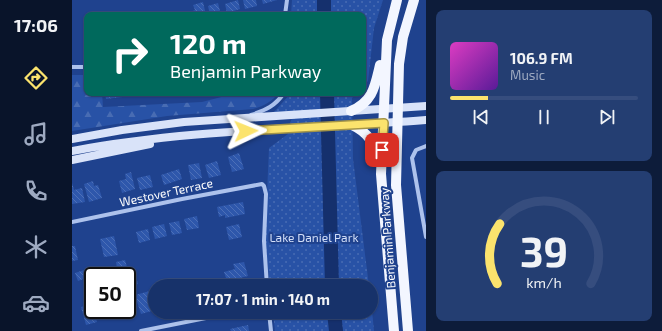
<!DOCTYPE html>
<meta charset="utf-8">
<style>
:root{--surface:#17326a;--page:#243e72;--text:#f1f3f6;--muted:#9eaac1;--line:#364d7e;--accent:#fbe36d}
body{margin:0;font-family:"Exo 2",sans-serif;background:var(--page);color:var(--text);height:100vh;display:flex;flex-direction:column;font-size:15px;white-space:nowrap}
*{box-sizing:border-box;margin:0}
p{font-size:13px;color:var(--muted)}
.icon{flex:none;width:22px;height:22px;fill:none;stroke:currentColor;stroke-width:2;stroke-linecap:round;stroke-linejoin:round}
.map{position:relative;flex:1;overflow:hidden}
.details{display:flex;flex-direction:column;gap:10px;padding:10px;background:#0d1c3a;width:236px}
.details>*{flex:none}
.guide{position:absolute;left:12px;top:12px;width:282px;height:84px;border-radius:8px;box-shadow:0 1px 3px #0004,0 0 0 1px var(--line);background:#00695c;color:#fff;overflow:hidden}
.speed{position:absolute;left:12px;top:267px;display:flex;gap:8px;font-size:20px;font-weight:700;text-align:center}
.speed>*{display:grid;place-content:center;width:52px;height:52px;border-radius:50%;background:var(--surface);box-shadow:0 1px 3px #0004,0 0 0 1px var(--line);line-height:1}
.speed .limit{border:2px solid #111;border-radius:6px;background:#fff;color:#111}
.pin{position:absolute;display:grid;place-items:center;width:34px;height:34px;color:#fff;margin:-17px;border-radius:8px;box-shadow:0 2px 6px #0006}
.me{position:absolute;width:44px;margin:-22px;rotate:88deg;stroke-linejoin:round;filter:drop-shadow(0 0 3px #0008)}
.turn{display:flex;align-items:center;gap:14px;height:84px;padding:0 20px;font-size:18px}
.turn .icon{width:52px;height:52px;stroke-width:2.5}
.turn b{display:block;font-size:28px;line-height:34px}
.details .card{flex:1;display:flex;flex-direction:column;justify-content:center;gap:6px;min-width:0;padding:0 14px;border-radius:8px;background:var(--page)}
.details .dial{align-items:center;gap:0}
.dial svg{height:104px;overflow:visible;fill:none;stroke:var(--line);stroke-width:7;stroke-linecap:round;text-anchor:middle}
.dial text{fill:var(--text);stroke:none}
.song{display:flex;align-items:center;gap:12px}
.cover{width:48px;height:48px;border-radius:6px;background:linear-gradient(135deg,hsl(310 70% 55%),hsl(270 70% 35%))}
.played{height:4px;border-radius:2px;background:linear-gradient(90deg,var(--accent) 20%,var(--line) 20%)}
.keys{display:flex;justify-content:space-around;direction:ltr}
.trip{position:absolute;left:76px;top:279px;width:230px;height:40px;border-radius:20px;background:var(--surface);box-shadow:0 1px 3px #0004,0 0 0 1px var(--line);font-weight:700;line-height:40px;text-align:center}
main{display:flex;flex:1;min-height:0}
.menu{display:flex;flex-direction:column;width:72px;justify-content:space-around;align-items:center;background:#09142a;color:var(--muted)}
.menu .icon{width:28px;height:28px}
.menu .selected{color:var(--accent)}
.menu b{font-size:18px;color:var(--text)}
.map>svg:first-child{display:block}
.grass{fill:url(#grass-dots)}
.forest{fill:url(#forest-firs)}
.lines{fill:none;stroke-linecap:round;stroke-linejoin:round}
.river{stroke:#15306d;stroke-width:14}
.building{fill:url(#building-back-hatch)}
.minor{stroke:#adc2ec;stroke-width:4}
.secondary{stroke:#d9e3f9;stroke-width:8}
.primary{stroke:#f3f6ff;stroke-width:10}
.route-casing{stroke:#a39447;stroke-width:10}
.route{stroke:#fbe36d;stroke-width:7}
.labels{text-anchor:middle;dominant-baseline:central;stroke-width:4;stroke-linejoin:round;paint-order:stroke}
.street-label{font-size:12px;fill:#fff;stroke:#1f428e}
.park-label{font-size:12px;fill:#d3dff9;stroke:#1f428e}
</style>
<main>
<nav class="menu">
<b>17:06</b>
<svg class="icon selected" aria-label="directions" viewBox="0 0 24 24"><path d="M12 3l9 9-9 9-9-9zM9 14v-3h6M13 9l2 2-2 2"/></svg>
<svg class="icon" aria-label="music" viewBox="0 0 24 24"><path d="M9 18V5l10-2v13"/><circle cx="6" cy="18" r="3"/><circle cx="16" cy="16" r="3"/></svg>
<svg class="icon" aria-label="phone" viewBox="0 0 24 24"><path d="M5 4h4l2 5-3 2q2 4 5 5l2-3 5 2v4C11 20 4 13 5 4z"/></svg>
<svg class="icon" aria-label="climate" viewBox="0 0 24 24"><path d="M12 3v18M4 7l16 10M4 17L20 7"/></svg>
<svg class="icon" aria-label="car" viewBox="0 0 24 24"><path d="M5 17H2v-5l4-1 3-4h7l3 4 3 1v5h-3M9 17h6M6 11h13"/><circle cx="7" cy="17" r="2"/><circle cx="17" cy="17" r="2"/></svg>
</nav>
<div class="map">
<svg width="354" height="331" viewBox="0 0 354 331">
<defs>
<pattern id="grass-dots" width="8" height="8" patternUnits="userSpaceOnUse"><rect width="8" height="8" fill="#2852a6"/><path d="M2 2h.1M6 6h.1" fill="none" stroke="#486cb3" stroke-width="1.8" stroke-linecap="round"/></pattern>
<pattern id="forest-firs" width="22" height="20" patternUnits="userSpaceOnUse"><rect width="22" height="20" fill="#2852a6"/><path d="M5 1l3.5 6h-7zM16 11l3.5 6h-7z" fill="#486cb3"/></pattern>
<pattern id="building-back-hatch" width="6" height="6" patternUnits="userSpaceOnUse"><rect width="6" height="6" fill="#2e57ab"/><path d="M-1 5l2 2M0 0l6 6M5-1l2 2" fill="none" stroke="#4d70b8"/></pattern>
</defs>
<rect width="100%" height="100%" fill="#1f428e"/>
<!-- grass -->
<path class="grass" d="M220,0H311L302,28L296,81L291,87V15H219Z
M219,93H285L280,98L281,159L297,286H198L193,240L197,148L216,134L221,112H202Z
M299,300L302,331H203L201,312H299Z"/>
<!-- forest -->
<path class="forest" d="M0,75H15V93H30L31,107L130,102L165,93H207C199,102 192,106 181,109L95,116L0,131Z"/>
<g class="lines">
<!-- river -->
<path class="river" d="M252,0V15
M255,93L260,286
M262,312L264,331"/>
</g>
<!-- building -->
<path class="building" d="M166,0L168,9L155,13L153,4Z
M171,0H184L185,6L173,9Z
M190,0H205L191,4Z
M131,2L134,15H119L118,12L123,10L121,5Z
M146,3L149,15H138L136,6Z
M11,32H15V44H12Z
M33,93H49L50,97L34,99Z
M167,153L172,169L160,172L156,157Z
M145,161L149,175L137,178L133,165Z
M127,163L130,178L119,180L116,165Z
M107,169L110,179L92,185L89,175Z
M59,172L63,189L50,193L47,181L54,179L53,174Z
M78,175L81,187L68,190L65,178Z
M21,181L22,186L26,185L30,198L17,202L12,184Z
M0,183L2,190L10,188L13,202L0,204Z
M171,202L173,214L153,218V215L147,217L145,207Z
M125,216L127,228L115,230L112,219Z
M107,221L110,233L100,235L97,223Z
M92,224L95,236L83,239L80,227Z
M167,224L170,237L157,240L154,227Z
M76,229L78,240L67,243L64,232Z
M42,236L46,255L32,257L28,239Z
M0,246H3L6,260L0,261Z
M53,260L56,271L46,274L44,262Z
M172,262L176,276L155,281L152,272L163,269L161,264Z
M12,270L14,278L6,281L3,273Z
M63,274L66,284L57,287L55,277Z
M176,281L177,286H158V285Z
M78,291L83,310L69,314L63,295Z
M55,302L59,313L46,317L44,310H55Z
M20,304L25,322L14,325L9,307Z
M26,310H37L39,315L29,318Z
M176,325L177,331H159L158,329Z"/>
<g class="lines">
<!-- minor -->
<path class="minor" d="M213,15L215,0
M0,67H15
M179,115C194,110 203,106 212,93
M354,146L344,150L340,158L354,237
M0,222L110,199L190,184L192,186L194,194L192,241L195,286
M197,312L199,331
M69,331L164,312"/>
<!-- secondary -->
<path class="secondary" d="M0,139L50,130L112,122L354,106
M0,151C116,129 236,129 354,120
M0,160L78,144"/>
<!-- primary -->
<path class="primary" d="M279,111C301,102 303,86 308,65
M280,125C297,133 302,143 306,160
M322,331L309,174L315,40L325,0
M336,331L324,185L327,64L331,37L342,0"/>
</g>
<g class="lines">
<defs>
<path id="route" d="M174,131L312,123L310,150"/>
</defs>
<!-- route casing -->
<use href="#route" class="route-casing"/>
<!-- route -->
<use href="#route" class="route"/>
</g>
<g class="labels">
<!-- street labels -->
<g class="street-label">
<text transform="translate(94 192) rotate(-12)">Westover Terrace</text>
<text transform="translate(315 238) rotate(-94)">Benjamin Parkway</text>
</g>
<!-- park labels -->
<g class="park-label">
<text x="242" y="237">Lake Daniel Park</text>
</g>
</g>
</svg>
<div class="speed"><div class="limit">50</div></div>
<div class="pin" style="left:310px;top:150px;background:#d93025"><svg class="icon" aria-label="arrive" viewBox="0 0 24 24"><path d="M6 21V4h12l-3 4 3 4H6"/></svg></div>
<svg class="me" style="left:174px;top:131px" viewBox="-20 -20 40 40"><path d="M0-17L14 15 0 8-14 15z" fill="#fbe36d" stroke="#fff" stroke-width="4"/></svg>
<div class="trip">17:07 · 1 min · 140 m</div>
<div class="guide">
<div class="turn"><svg class="icon" aria-label="right" viewBox="0 0 24 24"><path d="M7 20v-9h11M14 6l5 5-5 5"/></svg><div><b>120 m</b>Benjamin Parkway</div></div>
</div>
</div>
<section class="details">
<div class="card">
<div class="song"><i class="cover"></i><div><b>106.9 FM</b><p>Music</p></div></div>
<div class="played"></div>
<div class="keys"><svg class="icon" aria-label="previous" viewBox="0 0 24 24"><path d="M18 5L8 12l10 7zM5 5v14"/></svg><svg class="icon" aria-label="pause" viewBox="0 0 24 24"><path d="M8 5v14M16 5v14"/></svg><svg class="icon" aria-label="next" viewBox="0 0 24 24"><path d="M6 5l10 7-10 7zM19 5v14"/></svg></div>
</div>
<div class="card dial"><svg viewBox="0 0 100 80">
<path d="M14 69A42 42 0 1 1 86 69"/>
<path d="M14 69A42 42 0 0 1 16 23" stroke="#fbe36d"/>
<text x="50" y="56" font-size="32" font-weight="700">39</text>
<text x="50" y="72" font-size="11">km/h</text>
</svg></div>
</section>
</main>
